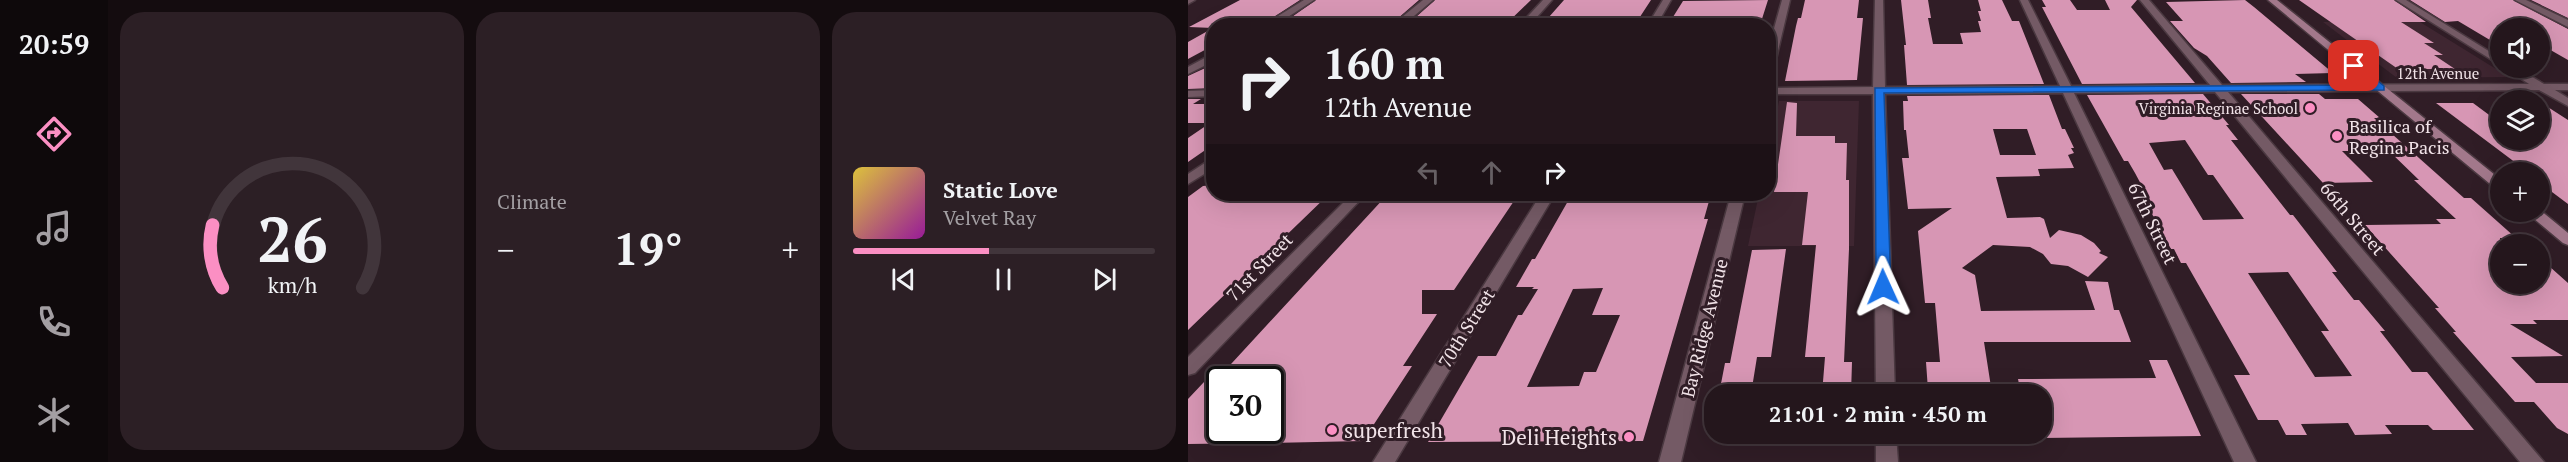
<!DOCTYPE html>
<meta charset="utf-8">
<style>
:root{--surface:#24161c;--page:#2c1f25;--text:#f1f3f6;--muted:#a39fa3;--line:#41353b;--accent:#fb8fc3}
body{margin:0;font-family:"PT Serif",serif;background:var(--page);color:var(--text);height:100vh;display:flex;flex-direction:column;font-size:22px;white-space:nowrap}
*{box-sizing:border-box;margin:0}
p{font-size:20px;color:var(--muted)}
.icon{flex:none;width:33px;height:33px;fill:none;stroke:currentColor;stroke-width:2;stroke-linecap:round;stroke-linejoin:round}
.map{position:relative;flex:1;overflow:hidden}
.drawer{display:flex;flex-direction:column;gap:12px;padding:12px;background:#140c0f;width:1080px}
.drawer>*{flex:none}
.hud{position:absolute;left:18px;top:18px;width:570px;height:183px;border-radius:24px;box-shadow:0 6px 24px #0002,0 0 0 2px var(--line);background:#24161c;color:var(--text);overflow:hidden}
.fabs{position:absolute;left:1302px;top:18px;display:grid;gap:12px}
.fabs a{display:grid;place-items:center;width:60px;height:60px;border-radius:50%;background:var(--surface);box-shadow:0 6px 24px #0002,0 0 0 2px var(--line);font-size:30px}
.speed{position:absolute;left:18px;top:366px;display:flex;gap:12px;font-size:30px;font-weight:700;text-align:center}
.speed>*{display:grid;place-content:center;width:78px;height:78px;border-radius:50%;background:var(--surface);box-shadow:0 6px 24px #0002,0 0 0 2px var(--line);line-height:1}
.speed .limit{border:3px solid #111;border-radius:9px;background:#fff;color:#111}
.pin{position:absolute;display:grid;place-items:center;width:51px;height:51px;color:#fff;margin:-26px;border-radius:12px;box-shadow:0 3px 9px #0006}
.me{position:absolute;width:66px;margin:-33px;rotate:359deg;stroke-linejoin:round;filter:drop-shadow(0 0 4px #0008)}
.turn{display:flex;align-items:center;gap:21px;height:126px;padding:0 18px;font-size:27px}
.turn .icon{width:78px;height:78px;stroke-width:2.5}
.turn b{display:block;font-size:42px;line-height:51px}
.lanes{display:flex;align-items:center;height:57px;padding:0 18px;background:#0003;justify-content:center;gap:30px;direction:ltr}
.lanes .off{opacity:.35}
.big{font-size:45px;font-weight:600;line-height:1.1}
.drawer .widget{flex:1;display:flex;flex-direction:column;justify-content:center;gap:9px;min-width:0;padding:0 21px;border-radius:24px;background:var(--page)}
.drawer .dial{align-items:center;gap:0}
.dial svg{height:156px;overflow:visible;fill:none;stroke:var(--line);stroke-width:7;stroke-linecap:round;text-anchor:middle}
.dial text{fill:var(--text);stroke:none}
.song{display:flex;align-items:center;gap:18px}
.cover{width:72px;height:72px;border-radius:9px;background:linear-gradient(135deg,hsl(50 70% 55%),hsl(300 70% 35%))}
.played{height:6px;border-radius:3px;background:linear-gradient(90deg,var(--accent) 45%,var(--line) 45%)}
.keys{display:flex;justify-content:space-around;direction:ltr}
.heat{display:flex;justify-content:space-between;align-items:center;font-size:33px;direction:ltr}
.drawer .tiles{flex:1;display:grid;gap:12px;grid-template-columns:repeat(3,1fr)}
.trip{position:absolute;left:516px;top:384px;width:348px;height:60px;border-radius:24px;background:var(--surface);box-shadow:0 6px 24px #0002,0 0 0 2px var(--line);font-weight:600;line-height:60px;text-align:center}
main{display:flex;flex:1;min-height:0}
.menu{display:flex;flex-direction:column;width:108px;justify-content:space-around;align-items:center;background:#0e090b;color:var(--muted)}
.menu .icon{width:42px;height:42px}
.menu .on{color:var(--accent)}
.menu b{font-size:27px;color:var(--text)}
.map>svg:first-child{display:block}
.built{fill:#3f2631}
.building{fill:#d796b4;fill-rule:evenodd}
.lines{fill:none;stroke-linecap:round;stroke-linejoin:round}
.minor-casing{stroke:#4b3941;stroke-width:3}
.secondary-casing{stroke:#4b3941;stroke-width:3}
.minor{fill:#745a65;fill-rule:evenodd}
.secondary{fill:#a2788b;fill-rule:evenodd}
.route{fill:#1a73e8;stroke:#114b97;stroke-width:1.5}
.poi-dot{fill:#fb8fc3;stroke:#301d26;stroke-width:2}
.labels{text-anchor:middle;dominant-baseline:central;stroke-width:6;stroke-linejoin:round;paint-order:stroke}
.far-street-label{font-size:15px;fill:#f1e3e8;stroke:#301d26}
.far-poi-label{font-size:15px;fill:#f1e3e8;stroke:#301d26;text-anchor:end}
.poi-label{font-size:18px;fill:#f1e3e8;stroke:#301d26;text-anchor:start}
.street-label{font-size:18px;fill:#f1e3e8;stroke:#301d26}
.near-poi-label{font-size:21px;fill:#f1e3e8;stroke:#301d26;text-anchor:start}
</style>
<main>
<nav class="menu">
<b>20:59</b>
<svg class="icon on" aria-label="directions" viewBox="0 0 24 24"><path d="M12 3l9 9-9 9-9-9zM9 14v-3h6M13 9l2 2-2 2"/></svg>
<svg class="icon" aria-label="music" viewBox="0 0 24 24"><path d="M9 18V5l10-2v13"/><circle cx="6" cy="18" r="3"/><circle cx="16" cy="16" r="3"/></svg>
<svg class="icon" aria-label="phone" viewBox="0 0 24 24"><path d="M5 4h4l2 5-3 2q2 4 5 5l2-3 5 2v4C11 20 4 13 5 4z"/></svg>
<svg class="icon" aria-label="climate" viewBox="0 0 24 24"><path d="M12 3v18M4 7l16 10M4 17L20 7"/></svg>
</nav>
<section class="drawer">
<div class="tiles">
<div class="widget dial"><svg viewBox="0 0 100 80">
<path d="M14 69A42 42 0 1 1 86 69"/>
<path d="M14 69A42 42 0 0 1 9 37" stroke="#fb8fc3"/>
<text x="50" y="56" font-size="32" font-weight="700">26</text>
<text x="50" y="72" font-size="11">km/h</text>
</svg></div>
<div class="widget"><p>Climate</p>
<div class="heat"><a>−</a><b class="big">19°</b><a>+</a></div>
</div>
<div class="widget">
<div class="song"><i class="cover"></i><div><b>Static Love</b><p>Velvet Ray</p></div></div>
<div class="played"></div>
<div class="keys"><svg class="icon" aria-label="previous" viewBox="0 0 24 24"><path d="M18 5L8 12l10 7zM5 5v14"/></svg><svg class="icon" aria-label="pause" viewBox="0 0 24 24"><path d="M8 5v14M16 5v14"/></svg><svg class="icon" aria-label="next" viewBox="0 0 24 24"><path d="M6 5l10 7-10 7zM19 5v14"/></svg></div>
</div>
</div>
</section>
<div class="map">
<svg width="1380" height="462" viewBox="0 0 1380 462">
<rect width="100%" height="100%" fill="#301d26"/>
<!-- built -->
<path class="built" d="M1135,22H1232L1321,77L1209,78Z
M591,101H671L666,246H560L571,194H580L581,151Z"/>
<!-- building -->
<path class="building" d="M52,0H112L72,26H26V45L0,59V42L25,28L1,27Z
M128,0H231L201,26H91Z
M247,0H343L316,26H218Z
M376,0H463L446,26H353Z
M580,0L573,22H567L566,26H543L544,22L480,25L495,1Z
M617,0H671L669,18H675L669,80L597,81L608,26L610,18H613Z
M713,0H740L743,18H740L745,44H775L772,33L793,32L790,21H793L790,11H793L790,0H814L824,21H831L856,84L719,85L716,45H718Z
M854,0H882L889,10H922L917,0H949L943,7L1007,83L894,84L854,7H858Z
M1057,0L1066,7L1145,73L1107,74L1118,82L1043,83L1019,56L1006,48L982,21H995L978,2Z
M1111,0H1206L1238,22H1213L1246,43H1236L1255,55H1246L1267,69H1210Z
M1222,0H1325L1380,29V60L1352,44V28H1312V46L1270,21L1257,22Z
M1343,0H1380V18Z
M26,64V88L0,89V76Z
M1015,94L1041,125H1038L1050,140H1043L1102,215H1105L1119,233L1149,272H1144L1166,300H1171L1197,331H1192L1224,372H1239L1286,430H1245L1240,425H1197L1204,434L1167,435L1160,423L1113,424L1119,435H1098L1090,420H1070L1046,375H1062L998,263H993L986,249H983L957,201H962L947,173L940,161H936L899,95ZM997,140L1020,175H1025L1056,219L1015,220L984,169L976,170L961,143ZM1100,272L1141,331H1133L1164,376L1127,377L1060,273Z
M1053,94H1131L1137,99H1170L1192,118H1186L1276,198H1283L1328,238H1312V284H1352V258L1380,283V320H1345L1349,324H1322L1375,356L1323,357L1348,383H1380V434L1369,428L1346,402H1327L1265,332H1268L1247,308H1251L1177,225L1253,224L1248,219H1268L1226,180H1231L1201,151H1154L1185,182L1135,183Z
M861,95L874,129H877L886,148H883L886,153L880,155L886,168L850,169L852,176L808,177L819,218L852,217L856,219L862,238L871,230L893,235L906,243L913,251L911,253L920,257L900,277L880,266L863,264L855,254L842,247L805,245L774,268L787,275L793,311L907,310L897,281L920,282L926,310H931L943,342H796L803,387H792L793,390H740L738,362H752L747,303H737L730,231L764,208L720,209L714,158H721L718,130H716L715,101H720L719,96ZM805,129H839L848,155H812Z
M0,99H13L5,104H26V144L0,162V138L22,123H0Z
M599,102L609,103L608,136H647V143H659L658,180H661V249L656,362H664L663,394H634L637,357H617L628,245H614L620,192H586Z
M1352,102L1380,120V204L1352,183V172H1340L1248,103H1285L1312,123V140H1352Z
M26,185V194L140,195L0,330V197L15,186Z
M384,194H523L516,219H520L455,441L240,442L290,356H308L330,315H334L350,289H344L346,287H328L344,259H347ZM415,288L404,315H432L408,372H396L391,386L339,387L385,289Z
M330,195L266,290H234V314H249L215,366H224L175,441L82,443V380H32V430H73V443L0,444V399L32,365V376L198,196Z
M598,249L583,357H569L563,394H531L537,363H542L564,250Z
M961,360H979L1013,436L854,438V394H833L830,379L968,378Z"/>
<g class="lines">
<defs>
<path id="minor" d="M0,0H7L0,4Z
M116,0H126L86,26H74Z
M235,0H245L214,26H203Z
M355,0H364L341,26H331Z
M475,0H483L468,26H459Z
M594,0H602L585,72L580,75V50Z
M687,0H695L697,87L872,86L832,0H840L883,86L1022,85L952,0H961L1034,85L1341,84L1317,68H1329L1356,84H1380V90H1367L1380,98V106L1351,90L1040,92L1356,462H1332L1027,92L886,93L1068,462H1046L875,93L697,94L707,394H688L685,94H580V88L685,87Z
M1208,0H1218L1312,58V65Z
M1327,0H1338L1380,20V27Z
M26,53V61L0,74V67Z
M26,90V96L0,97V91Z
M26,157V168L0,184V174Z
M164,194H178L7,373L0,375V357Z
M353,194H367L207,462H185Z
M543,194H557L493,462H471Z
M688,434H708L710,462H688Z"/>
<path id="secondary" d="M1080,0H1089L1312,179V189L1307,188Z
M1352,210L1380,233V245L1375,243L1338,212Z"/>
</defs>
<!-- minor casing -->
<use href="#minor" class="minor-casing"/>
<!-- secondary casing -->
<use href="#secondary" class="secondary-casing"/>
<!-- minor -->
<use href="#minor" class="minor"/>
<!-- secondary -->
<use href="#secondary" class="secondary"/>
</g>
<!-- route -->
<path class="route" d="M1163,64H1169L1196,86V90L696,93L703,287L695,292L688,287L687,88L1183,85L1163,68Z"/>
<!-- markers -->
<g class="poi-dot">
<circle cx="1122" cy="108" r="6"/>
<circle cx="1149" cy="136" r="6"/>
<circle cx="144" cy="430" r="6"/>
<circle cx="441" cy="437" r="6"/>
</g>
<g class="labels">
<!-- far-street labels -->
<g class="far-street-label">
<text x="1250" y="73">12th Avenue</text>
</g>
<!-- far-poi labels -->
<g class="far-poi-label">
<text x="1110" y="108">Virginia Reginae School</text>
</g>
<!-- poi labels -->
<g class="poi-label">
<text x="1161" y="126">Basilica of<tspan x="1161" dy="21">Regina Pacis</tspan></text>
</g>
<!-- street labels -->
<g class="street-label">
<text transform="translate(1165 218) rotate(50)">66th Street</text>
<text transform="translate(965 223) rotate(64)">67th Street</text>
<text transform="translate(71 267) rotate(-46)">71st Street</text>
<text transform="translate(278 328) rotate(-58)">70th Street</text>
<text transform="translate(516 328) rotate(-76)">Bay Ridge Avenue</text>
</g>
<!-- near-poi labels -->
<g class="near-poi-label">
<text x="156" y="430">superfresh</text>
<text x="429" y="437" text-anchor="end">Deli Heights</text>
</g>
</g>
</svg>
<div class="fabs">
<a><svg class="icon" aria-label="sound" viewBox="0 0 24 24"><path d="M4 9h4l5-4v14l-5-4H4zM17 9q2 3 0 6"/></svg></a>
<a><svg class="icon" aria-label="layers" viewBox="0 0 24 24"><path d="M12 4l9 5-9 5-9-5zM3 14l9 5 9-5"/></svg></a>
<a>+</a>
<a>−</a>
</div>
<div class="speed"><div class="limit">30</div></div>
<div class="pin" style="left:1166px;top:66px;background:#d93025"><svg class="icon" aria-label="arrive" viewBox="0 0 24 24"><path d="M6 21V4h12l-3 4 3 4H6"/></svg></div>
<svg class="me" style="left:695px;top:287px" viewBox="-20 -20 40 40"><path d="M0-17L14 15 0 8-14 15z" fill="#1a73e8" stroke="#fff" stroke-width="4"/></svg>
<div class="trip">21:01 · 2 min · 450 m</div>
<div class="hud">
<div class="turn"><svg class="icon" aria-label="right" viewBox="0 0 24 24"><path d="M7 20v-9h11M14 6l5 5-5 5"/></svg><div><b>160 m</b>12th Avenue</div></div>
<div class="lanes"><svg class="icon off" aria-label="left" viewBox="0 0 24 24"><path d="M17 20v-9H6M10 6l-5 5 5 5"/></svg><svg class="icon off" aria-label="ahead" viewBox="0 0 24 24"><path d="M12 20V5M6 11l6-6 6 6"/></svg><svg class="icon" aria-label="right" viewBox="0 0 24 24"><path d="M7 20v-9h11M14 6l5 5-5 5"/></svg></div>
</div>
</div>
</main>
